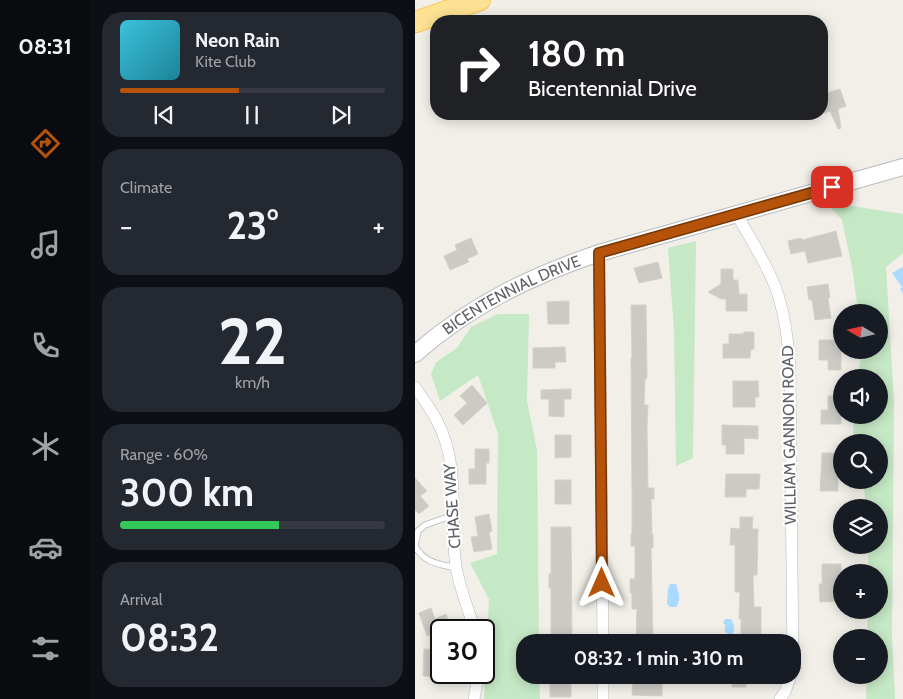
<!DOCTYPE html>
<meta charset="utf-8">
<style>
:root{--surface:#171b24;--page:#242831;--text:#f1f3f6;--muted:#9ea1a6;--line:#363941;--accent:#b45309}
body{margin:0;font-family:Cabin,sans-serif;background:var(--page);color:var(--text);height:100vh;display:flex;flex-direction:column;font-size:19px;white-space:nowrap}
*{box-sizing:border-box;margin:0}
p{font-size:16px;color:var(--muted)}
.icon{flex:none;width:28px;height:28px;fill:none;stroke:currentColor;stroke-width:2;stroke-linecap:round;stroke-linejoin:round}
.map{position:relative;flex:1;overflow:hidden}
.details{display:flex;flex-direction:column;gap:12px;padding:12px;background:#0d0f14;width:325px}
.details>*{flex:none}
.banner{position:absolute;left:15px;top:15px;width:398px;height:105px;border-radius:20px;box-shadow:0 2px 12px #0003;background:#202124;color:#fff;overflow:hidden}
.needle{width:32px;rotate:279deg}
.buttons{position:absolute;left:418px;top:304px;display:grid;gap:10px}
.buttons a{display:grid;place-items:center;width:55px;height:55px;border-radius:50%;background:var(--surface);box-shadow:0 2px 12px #0003;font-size:25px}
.speed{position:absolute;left:15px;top:619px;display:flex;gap:10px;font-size:25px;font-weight:700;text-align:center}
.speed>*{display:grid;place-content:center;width:65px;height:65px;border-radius:50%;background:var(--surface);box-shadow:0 2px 12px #0003;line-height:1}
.speed .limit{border:2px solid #111;border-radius:8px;background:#fff;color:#111}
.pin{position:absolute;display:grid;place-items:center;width:42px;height:42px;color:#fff;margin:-21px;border-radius:10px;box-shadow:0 2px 8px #0006}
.me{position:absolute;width:55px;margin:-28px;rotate:0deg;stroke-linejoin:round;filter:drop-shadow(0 0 4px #0008)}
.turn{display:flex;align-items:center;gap:18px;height:105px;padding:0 15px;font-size:22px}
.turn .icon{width:65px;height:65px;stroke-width:2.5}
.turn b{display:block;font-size:35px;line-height:42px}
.big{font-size:38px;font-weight:800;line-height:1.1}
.details .widget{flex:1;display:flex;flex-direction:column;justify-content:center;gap:8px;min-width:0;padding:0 18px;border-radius:20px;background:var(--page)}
.details .dial{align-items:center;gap:0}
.dial b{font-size:65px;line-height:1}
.song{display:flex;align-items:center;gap:15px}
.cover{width:60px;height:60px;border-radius:8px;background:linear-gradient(135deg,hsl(190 70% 55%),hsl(190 70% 35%))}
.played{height:5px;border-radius:2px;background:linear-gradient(90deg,var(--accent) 45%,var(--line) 45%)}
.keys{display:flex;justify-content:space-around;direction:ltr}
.heat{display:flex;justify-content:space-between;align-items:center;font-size:28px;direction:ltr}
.charge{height:8px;border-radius:4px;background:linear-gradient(90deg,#34c759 60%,var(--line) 0)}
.trip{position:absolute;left:101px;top:634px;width:285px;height:50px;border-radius:20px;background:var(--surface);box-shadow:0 2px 12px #0003;font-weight:800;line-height:50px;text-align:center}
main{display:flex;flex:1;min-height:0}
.tabs{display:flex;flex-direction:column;width:90px;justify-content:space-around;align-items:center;background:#090b0e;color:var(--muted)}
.tabs .icon{width:35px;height:35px}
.tabs .active{color:var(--accent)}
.tabs b{font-size:22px;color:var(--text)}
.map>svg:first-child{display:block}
.green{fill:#c5e8c5}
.water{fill:#aadaff}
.building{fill:#cccac5;stroke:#d6d1c6}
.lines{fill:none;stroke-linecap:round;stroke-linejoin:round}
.lane-casing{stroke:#b5b8bc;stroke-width:7}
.street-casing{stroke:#b5b8bc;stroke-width:12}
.secondary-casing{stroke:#b6babf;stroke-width:18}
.highway-casing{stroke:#f9ab00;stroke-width:22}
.lane{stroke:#fff;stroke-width:5.5}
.street{stroke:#fff;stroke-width:11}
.secondary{stroke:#fff;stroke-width:16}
.highway{stroke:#fde293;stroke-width:21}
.route-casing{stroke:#753606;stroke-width:12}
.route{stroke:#b45309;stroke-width:9}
.labels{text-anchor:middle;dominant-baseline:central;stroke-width:4;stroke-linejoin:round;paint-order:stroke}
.street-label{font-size:16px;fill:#5f6368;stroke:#fff}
</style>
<main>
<nav class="tabs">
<b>08:31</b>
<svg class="icon active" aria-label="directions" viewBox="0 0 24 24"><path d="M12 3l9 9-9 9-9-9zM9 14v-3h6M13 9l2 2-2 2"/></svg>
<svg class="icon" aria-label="music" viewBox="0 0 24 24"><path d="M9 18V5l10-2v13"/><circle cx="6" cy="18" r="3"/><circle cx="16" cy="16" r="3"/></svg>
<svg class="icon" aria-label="phone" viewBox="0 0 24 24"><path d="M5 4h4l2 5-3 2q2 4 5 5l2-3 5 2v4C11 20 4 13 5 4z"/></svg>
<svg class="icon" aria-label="climate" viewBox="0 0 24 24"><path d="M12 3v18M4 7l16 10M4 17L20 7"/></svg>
<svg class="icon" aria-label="car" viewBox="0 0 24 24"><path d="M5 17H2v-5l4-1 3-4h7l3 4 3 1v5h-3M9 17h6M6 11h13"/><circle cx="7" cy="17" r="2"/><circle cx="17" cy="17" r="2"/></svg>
<svg class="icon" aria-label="filters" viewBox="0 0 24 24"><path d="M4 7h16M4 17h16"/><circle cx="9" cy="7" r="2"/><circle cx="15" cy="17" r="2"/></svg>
</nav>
<section class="details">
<div class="widget">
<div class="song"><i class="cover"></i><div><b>Neon Rain</b><p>Kite Club</p></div></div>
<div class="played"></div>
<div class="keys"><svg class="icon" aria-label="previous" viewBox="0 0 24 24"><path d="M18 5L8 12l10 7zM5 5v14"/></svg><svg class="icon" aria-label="pause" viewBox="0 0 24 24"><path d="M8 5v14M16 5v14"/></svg><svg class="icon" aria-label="next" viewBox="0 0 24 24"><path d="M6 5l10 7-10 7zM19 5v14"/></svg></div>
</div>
<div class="widget"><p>Climate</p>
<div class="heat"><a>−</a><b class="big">23°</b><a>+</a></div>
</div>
<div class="widget dial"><b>22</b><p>km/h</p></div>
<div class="widget"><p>Range · 60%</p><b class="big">300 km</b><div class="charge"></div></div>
<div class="widget"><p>Arrival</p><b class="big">08:32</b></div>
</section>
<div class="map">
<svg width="488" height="699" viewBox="0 0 488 699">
<rect width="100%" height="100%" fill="#f1efe8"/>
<!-- green -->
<path class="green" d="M411,202L488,214V253L471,267L479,402L477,638L480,699H451L452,675H464V638L452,637L453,610H464V572H453V545H464V508L451,507L449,488L440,480H464V442H438L439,415H464V378L443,377L447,350H464V312H443L438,272L427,220Z
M281,241L278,458L261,466L259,331L253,248Z
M83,314H114L112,401L122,450L124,642H110V675H124L125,699H69L74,599L55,563L82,554L83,434L63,375L25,401L16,374L21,362L42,348L56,327Z"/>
<!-- water -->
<path class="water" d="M488,267V294L485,289L487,287L477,273Z
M255,584H261C263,591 267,600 261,607H255L252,604L253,589Z
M310,619H316C319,624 320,627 318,633L315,635L310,632V624L308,623Z"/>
<!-- building -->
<path class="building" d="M425,89L431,106L423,109L426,128L423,129L415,111L406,114V95Z
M421,231L427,256L393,263L390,251L376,254L373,241L386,238L387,240Z
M56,238L63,254L52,259L54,262L35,270L29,256L42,250L40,245Z
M243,262L247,278L224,283L219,268Z
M306,269H318V280H323L324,294H332V311H311V299H306L293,292L306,284Z
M413,284L415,297L413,298L416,318L400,320L397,300H394L392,287Z
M154,301V324H133L132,302Z
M216,305H231L232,378L230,379L229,405H233L232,427L233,488H239V499H236L237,534H238V548H236L238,642H221L222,609H217V593H215V579H220V546H216V534H217V488L216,358H217Z
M329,332H339V349H336L335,358H308V344H314V334H328Z
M404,340H426V370H413V360H404Z
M150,347L151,362H140V368H118V348Z
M318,381H343L344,397H340V407H318Z
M57,385L72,403L48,425L39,415L52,403L45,396Z
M156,389V399H149V417L134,416V399H126V390Z
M413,396H426V424H406V410H413Z
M307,425L343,426V439L329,438V454H311V445H307Z
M140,435H156V457L140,458Z
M60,449H74V463H71V484H54V469H60Z
M407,453H421V465H423V491H405Z
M311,474H345L344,489H331V497H310Z
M0,478L12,491L5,496L14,506L4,514L0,510Z
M140,480H156V504H140Z
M74,514L77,531L74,532L77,549L59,552L56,537L63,536L60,517Z
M325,517H338L337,529H343L342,575H338L339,607H346V637H326V619H324L325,592H320V545H315L316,528L325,529Z
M136,527H156L157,642H137V634H136V588H134V574H136Z
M407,564H426V601L405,602L404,584H407Z
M16,608L20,619L31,614L35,627L12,636L4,613Z
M9,649L26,650V665H23V677L8,676Z
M135,675H149V680H156V697H135Z
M317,675H331V687H317Z
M218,680H247V696L217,695Z"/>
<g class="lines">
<defs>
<path id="lane" d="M39,515L10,525L3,531L0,546C9,563 24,564 41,568"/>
<path id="street" d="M322,215C335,238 350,261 360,286C370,313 373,341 375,369L378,666
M184,253L188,642
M0,387C8,399 17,410 23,423C46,467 34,520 41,567C45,589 53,609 60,630
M188,675V699
M59,699L64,672
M365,699L370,692L376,675"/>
<g id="secondary">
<path id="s1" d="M0,354C54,306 116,276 184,253L488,167"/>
</g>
<path id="highway" d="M0,22L65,0"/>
</defs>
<!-- lane casing -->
<use href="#lane" class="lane-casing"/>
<!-- street casing -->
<use href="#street" class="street-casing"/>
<!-- secondary casing -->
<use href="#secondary" class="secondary-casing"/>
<!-- highway casing -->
<use href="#highway" class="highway-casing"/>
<!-- lane -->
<use href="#lane" class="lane"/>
<!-- street -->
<use href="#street" class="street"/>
<!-- secondary -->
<use href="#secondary" class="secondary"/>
<!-- highway -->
<use href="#highway" class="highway"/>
</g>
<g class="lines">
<defs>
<path id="route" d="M187,583L184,253L417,187"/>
</defs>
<!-- route casing -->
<use href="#route" class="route-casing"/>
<!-- route -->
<use href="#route" class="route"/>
</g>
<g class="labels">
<!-- street labels -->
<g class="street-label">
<text stroke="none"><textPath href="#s1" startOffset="114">BICENTENNIAL DRIVE</textPath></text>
<text transform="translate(374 435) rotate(-91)">WILLIAM GANNON ROAD</text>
<text transform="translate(37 506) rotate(-94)">CHASE WAY</text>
</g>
</g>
</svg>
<div class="buttons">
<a><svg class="needle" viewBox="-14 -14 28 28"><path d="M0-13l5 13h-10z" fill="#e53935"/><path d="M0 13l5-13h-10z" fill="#9ea1a6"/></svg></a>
<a><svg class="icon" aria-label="sound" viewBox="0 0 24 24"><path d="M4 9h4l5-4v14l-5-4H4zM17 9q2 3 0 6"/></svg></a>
<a><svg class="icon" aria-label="search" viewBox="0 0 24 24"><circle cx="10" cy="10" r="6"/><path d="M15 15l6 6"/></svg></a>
<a><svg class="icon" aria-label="layers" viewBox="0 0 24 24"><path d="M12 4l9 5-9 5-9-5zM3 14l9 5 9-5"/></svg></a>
<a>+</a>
<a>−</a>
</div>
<div class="speed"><div class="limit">30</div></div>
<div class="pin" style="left:417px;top:187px;background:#d93025"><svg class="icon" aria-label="arrive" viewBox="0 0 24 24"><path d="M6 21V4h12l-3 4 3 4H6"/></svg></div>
<svg class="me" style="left:187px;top:583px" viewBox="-20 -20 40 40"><path d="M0-17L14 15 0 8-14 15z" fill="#b45309" stroke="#fff" stroke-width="4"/></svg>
<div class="trip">08:32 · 1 min · 310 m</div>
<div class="banner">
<div class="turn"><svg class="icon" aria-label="right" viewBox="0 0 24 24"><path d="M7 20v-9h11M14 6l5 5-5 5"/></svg><div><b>180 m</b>Bicentennial Drive</div></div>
</div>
</div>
</main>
